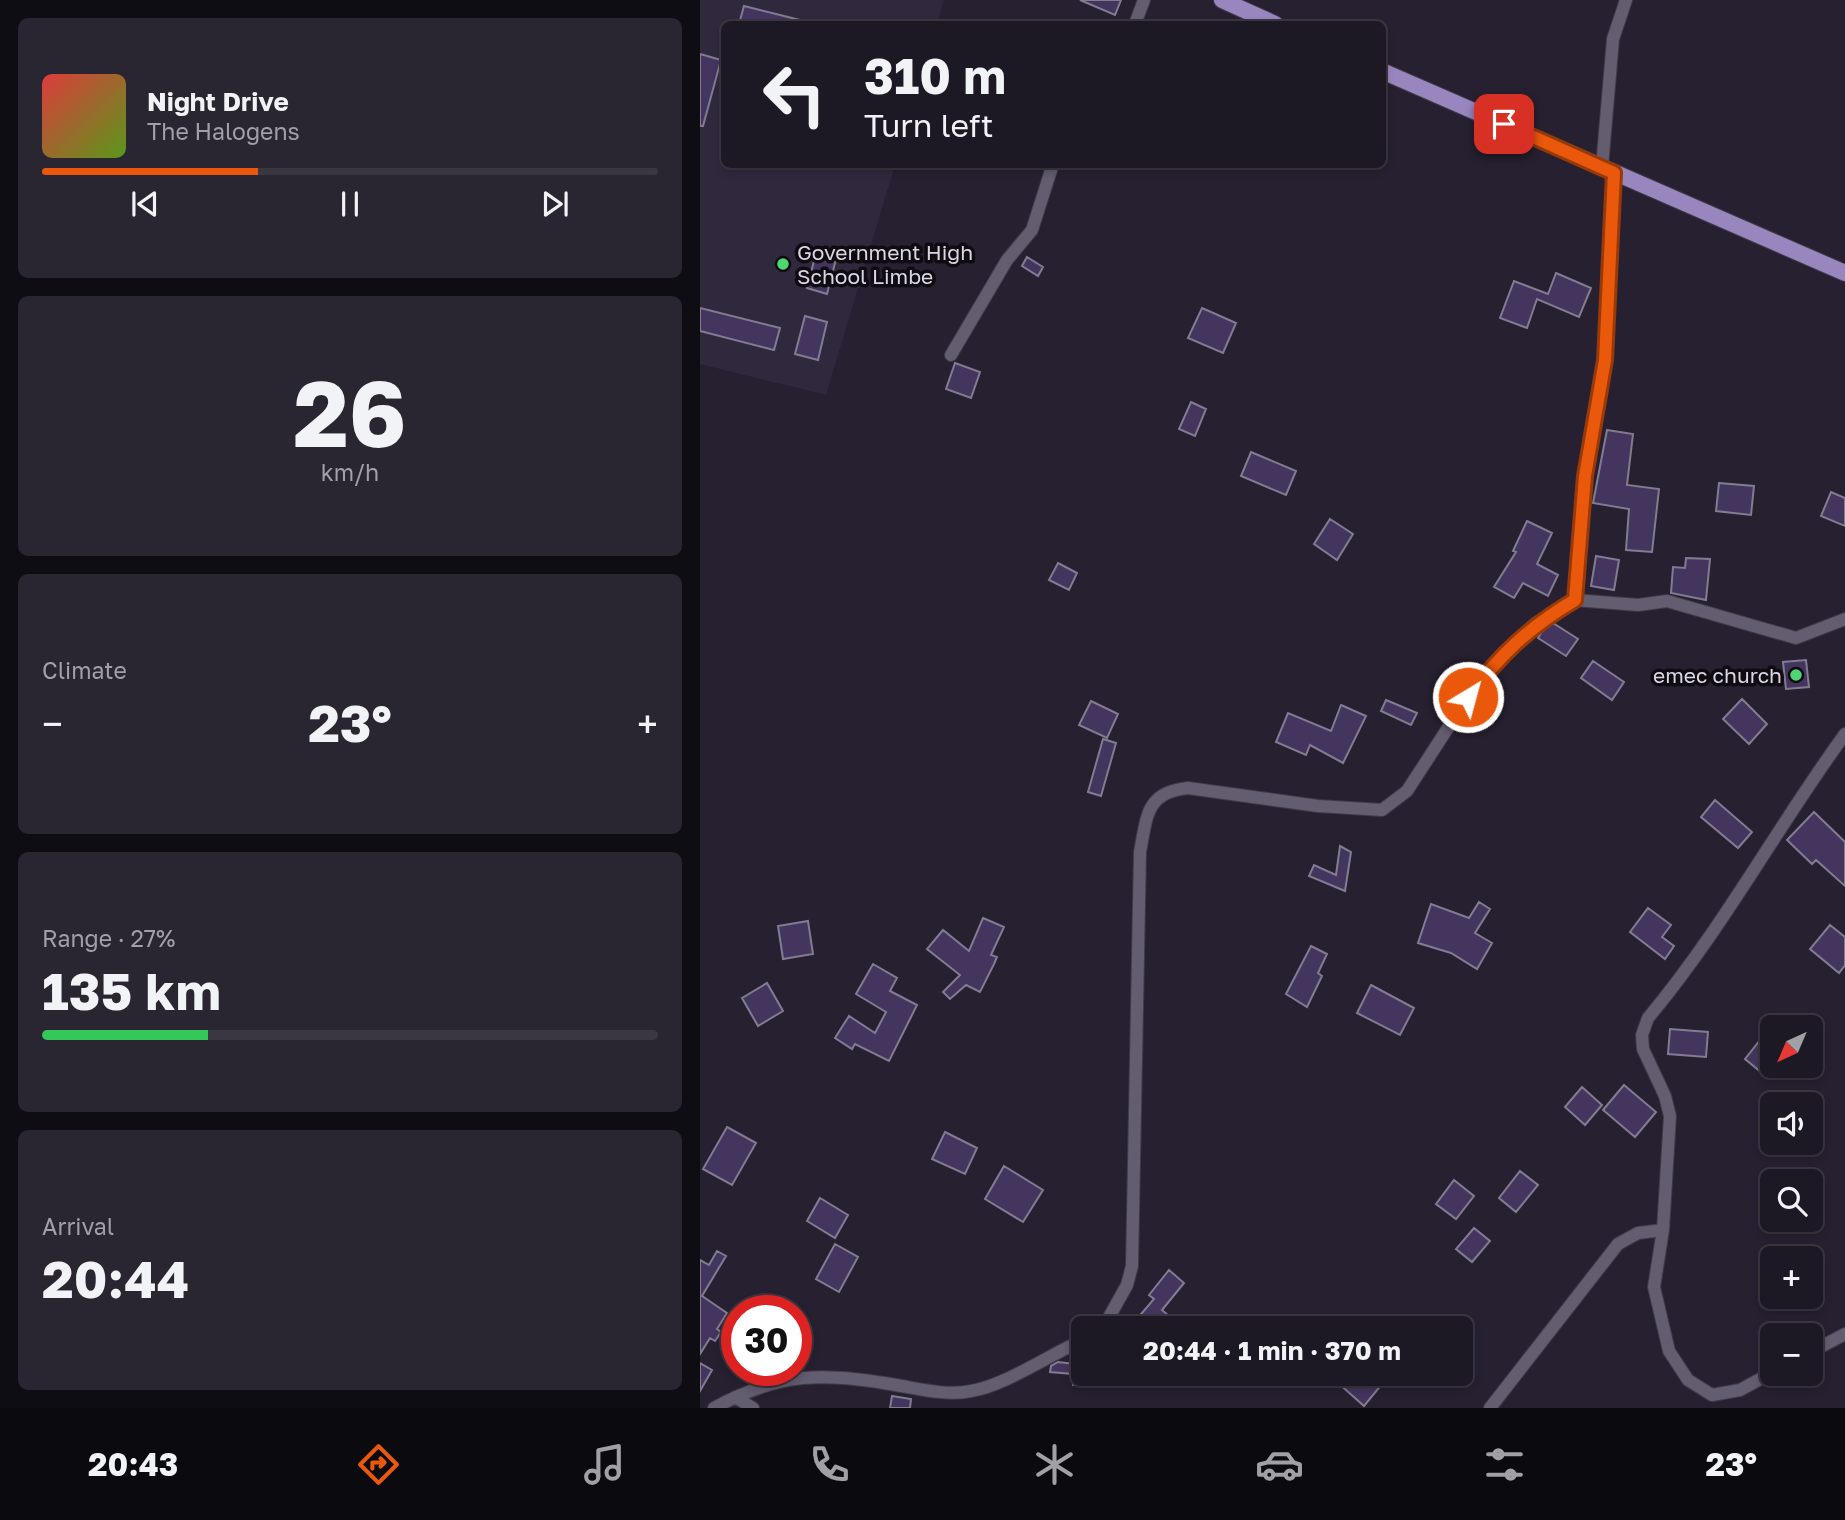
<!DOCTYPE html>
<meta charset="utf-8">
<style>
:root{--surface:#1c1824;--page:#292531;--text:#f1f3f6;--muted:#a0a0a6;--line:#3a3741;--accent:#ea580c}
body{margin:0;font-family:"Golos Text",sans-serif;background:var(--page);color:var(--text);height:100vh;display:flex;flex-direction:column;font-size:26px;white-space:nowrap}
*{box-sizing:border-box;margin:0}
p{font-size:23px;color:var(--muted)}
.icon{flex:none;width:38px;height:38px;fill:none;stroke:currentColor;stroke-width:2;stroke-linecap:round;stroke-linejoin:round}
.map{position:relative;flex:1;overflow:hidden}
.side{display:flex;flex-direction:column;gap:18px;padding:18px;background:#0f0d14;width:700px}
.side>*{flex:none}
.hud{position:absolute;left:21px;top:21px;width:665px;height:147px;border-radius:10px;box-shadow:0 4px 10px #0003,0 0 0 2px var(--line);background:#1c1824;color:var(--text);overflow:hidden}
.needle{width:46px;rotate:224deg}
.tools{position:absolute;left:1060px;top:1015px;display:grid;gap:14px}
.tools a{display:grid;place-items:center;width:63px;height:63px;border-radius:10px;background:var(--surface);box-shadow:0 4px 10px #0003,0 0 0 2px var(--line);font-size:35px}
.speed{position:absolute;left:21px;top:1295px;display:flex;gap:14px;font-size:35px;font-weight:700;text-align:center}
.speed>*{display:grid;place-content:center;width:91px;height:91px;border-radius:50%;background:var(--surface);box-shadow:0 4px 10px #0003,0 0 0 2px var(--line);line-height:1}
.speed .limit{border:10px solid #d22;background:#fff;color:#111}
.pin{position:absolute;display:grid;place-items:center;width:60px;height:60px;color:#fff;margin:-30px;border-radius:14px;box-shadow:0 4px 10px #0006}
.me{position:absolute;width:77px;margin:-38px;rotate:37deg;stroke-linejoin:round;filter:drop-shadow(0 0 5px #0008)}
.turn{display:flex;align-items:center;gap:24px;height:147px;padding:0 28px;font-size:32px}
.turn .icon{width:91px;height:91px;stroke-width:2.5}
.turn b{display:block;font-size:49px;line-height:60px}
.big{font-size:52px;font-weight:700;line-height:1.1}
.side .widget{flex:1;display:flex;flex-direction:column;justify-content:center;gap:10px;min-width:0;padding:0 24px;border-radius:10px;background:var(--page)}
.side .dial{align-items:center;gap:0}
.dial b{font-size:91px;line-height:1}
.song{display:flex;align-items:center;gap:21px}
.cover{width:84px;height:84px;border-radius:10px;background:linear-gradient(135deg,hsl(0 70% 55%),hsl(90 70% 35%))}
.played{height:7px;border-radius:4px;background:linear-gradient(90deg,var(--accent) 35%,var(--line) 35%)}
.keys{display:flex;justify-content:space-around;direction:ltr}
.heat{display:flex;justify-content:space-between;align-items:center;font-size:38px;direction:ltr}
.charge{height:10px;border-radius:5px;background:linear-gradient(90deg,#34c759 27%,var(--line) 0)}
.trip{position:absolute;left:371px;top:1316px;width:402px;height:70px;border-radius:10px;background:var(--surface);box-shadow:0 4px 10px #0003,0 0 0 2px var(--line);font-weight:700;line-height:70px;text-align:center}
.tabs{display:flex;height:112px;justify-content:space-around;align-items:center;background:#0b0a0e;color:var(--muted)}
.tabs .icon{width:49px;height:49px}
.tabs .current{color:var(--accent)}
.tabs b{font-size:32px;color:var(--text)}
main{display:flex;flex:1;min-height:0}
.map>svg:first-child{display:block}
.built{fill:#30293e}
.building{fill:#44355f;stroke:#827c90;stroke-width:2}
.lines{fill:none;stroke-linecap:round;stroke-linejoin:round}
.minor-casing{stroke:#403a48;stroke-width:14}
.major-casing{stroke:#403a48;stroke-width:18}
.minor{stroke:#625d6f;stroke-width:12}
.major{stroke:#9986be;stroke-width:16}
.route-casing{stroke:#983908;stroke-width:18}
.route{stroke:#ea580c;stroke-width:12}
.poi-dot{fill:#4ed675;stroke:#0e0b12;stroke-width:2.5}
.labels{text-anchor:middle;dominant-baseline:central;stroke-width:7;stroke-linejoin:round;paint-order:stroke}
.poi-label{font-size:21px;fill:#dad7e2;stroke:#0e0b12;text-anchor:start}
</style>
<main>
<section class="side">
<div class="widget">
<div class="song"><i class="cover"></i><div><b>Night Drive</b><p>The Halogens</p></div></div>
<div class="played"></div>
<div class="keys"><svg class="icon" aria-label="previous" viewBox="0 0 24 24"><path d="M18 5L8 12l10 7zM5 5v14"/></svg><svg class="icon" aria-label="pause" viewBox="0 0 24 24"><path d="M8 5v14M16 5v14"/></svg><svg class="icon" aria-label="next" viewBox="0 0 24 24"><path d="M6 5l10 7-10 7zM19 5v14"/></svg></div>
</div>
<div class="widget dial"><b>26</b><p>km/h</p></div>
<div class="widget"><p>Climate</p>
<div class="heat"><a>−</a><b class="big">23°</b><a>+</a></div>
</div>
<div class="widget"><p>Range · 27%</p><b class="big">135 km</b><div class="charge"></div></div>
<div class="widget"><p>Arrival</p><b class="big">20:44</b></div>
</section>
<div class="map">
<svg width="1145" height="1408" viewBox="0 0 1145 1408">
<rect width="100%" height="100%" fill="#262030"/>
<!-- built -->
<path class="built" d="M0,0H244L237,24H24V164L195,165L126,395L0,364Z"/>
<!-- building -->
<path class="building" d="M380,0H421L415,15Z
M44,6L104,21L103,24H39Z
M0,54L21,60L3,126H0Z
M116,253L136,259L127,294L107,288Z
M327,257L343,267L338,276L322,266Z
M856,273L891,288L879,317L837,299L827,328L800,318L814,281L848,294Z
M0,308L80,328L74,350L0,331Z
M502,308L536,323L523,353L488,338Z
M105,316L127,322L118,360L95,354Z
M255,363L280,372L271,398L246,389Z
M491,402L506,409L495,436L479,429Z
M907,430L933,434L927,485L959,489L952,552L926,550L929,509L893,503Z
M551,452L596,471L586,495L541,476Z
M1019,483L1054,486L1051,515L1016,511Z
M1131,492L1145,498V526L1121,516Z
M630,519L653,534L637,560L614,544Z
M827,521L852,533L837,564L858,575L848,596L823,583L814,598L794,587L816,552L813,551Z
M896,556L919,560L914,590L891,586Z
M986,558L1010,559L1006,600L971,593L973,567L985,568Z
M358,563L377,573L369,590L349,580Z
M853,623L878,639L866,656L838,638L844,628Z
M1106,660L1109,687L1086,689L1083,662Z
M893,661L924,682L912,700L881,678Z
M794,684L803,691L786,711L778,705Z
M1042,699L1067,724L1049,744L1023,719Z
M686,700L717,713L711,725L681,711Z
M391,701L418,714L407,738L379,725Z
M641,705L666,716L643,763L610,745L606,755L576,742L588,713L631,731Z
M403,739L416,743L401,796L388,792Z
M1015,800L1052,832L1038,848L1001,817Z
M1114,812L1145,842V886L1116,860L1112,864L1087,840Z
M640,846L651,852L645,891L609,876L614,865L636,875Z
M779,902L790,909L775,933L792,943L777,969L751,953L718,943L731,904L769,918Z
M948,908L971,925L962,937L974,946L965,959L930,932Z
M283,918L304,927L291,955L297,957L294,964L280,992L266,985L250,999L243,992L260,975L227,949L243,930L269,951Z
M108,921L113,954L83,959L78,926Z
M1130,925L1145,937V965L1139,973L1110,949Z
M611,946L627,954L618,973L622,976L607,1007L586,994Z
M173,964L197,978L190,991L217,1005L189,1061L155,1044L152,1049L135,1038L149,1016L175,1033L186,1012L156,994Z
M67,983L83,1011L58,1026L42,998Z
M671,985L714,1008L700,1035L657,1013Z
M970,1029L1008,1032L1006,1057L968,1054Z
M1064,1035L1073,1043V1069L1067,1077L1045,1059Z
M924,1085L956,1112L935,1137L903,1110Z
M882,1087L902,1105L885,1125L865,1107Z
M27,1127L56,1143L32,1185L3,1169Z
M245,1132L277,1148L265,1174L232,1159Z
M304,1166L343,1190L323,1222L285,1199Z
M820,1171L838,1185L816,1212L799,1198Z
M754,1180L774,1196L756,1219L736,1204Z
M120,1198L148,1215L135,1238L107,1221Z
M774,1228L790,1241L772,1262L756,1249Z
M135,1244L158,1257L139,1292L116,1279Z
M17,1251L26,1256L2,1296L27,1313L17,1329L21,1332L15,1341L10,1338L0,1354V1260L9,1265Z
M469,1270L484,1283L462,1310L477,1323L472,1328H445L436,1320L454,1299L449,1295Z
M358,1362L383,1365V1385H373V1374L350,1372L351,1366Z
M0,1363L12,1370L0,1391Z
M628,1374H671L682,1384L664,1406Z
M192,1396L211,1399L210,1408H190Z"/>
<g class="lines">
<defs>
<path id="minor" d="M435,24L444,0
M902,167L913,39L926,0
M251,355L307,260L332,230L353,164
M875,600L885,476L905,360L914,173
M403,1328L427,1285L432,1266L440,852C447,816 446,792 488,788L618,806L682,810L707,791L768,697L801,655L836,623L875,600L938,605L967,601L1096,638L1145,619
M1111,1352L1145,1334
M1073,1372L1040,1390L1012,1395L988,1380L969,1351L954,1287L963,1230L970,1116L965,1096L943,1049L942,1035L948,1018C1022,930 1077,827 1145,734
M35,1397L53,1408
M14,1408C80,1372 124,1372 196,1385C220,1389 246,1396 271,1391C304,1386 351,1354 383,1340
M790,1408L918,1244L938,1233L963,1230"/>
<path id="major" d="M522,0L575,24
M682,71L1145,273"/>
</defs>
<!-- minor casing -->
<use href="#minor" class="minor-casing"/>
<!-- major casing -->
<use href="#major" class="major-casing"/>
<!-- minor -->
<use href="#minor" class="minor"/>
<!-- major -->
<use href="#major" class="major"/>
</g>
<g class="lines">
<defs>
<path id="route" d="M768,697C801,654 828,628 875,600L885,476L905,360L914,173L804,124"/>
</defs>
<!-- route casing -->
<use href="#route" class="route-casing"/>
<!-- route -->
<use href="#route" class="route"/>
</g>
<!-- markers -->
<g class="poi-dot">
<circle cx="83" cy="264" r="7"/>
<circle cx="1096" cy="675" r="7"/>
</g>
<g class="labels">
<!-- poi labels -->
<g class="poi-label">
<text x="97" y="252">Government High<tspan x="97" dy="24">School Limbe</tspan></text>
<text x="1082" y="675" text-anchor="end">emec church</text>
</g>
</g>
</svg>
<div class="tools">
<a><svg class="needle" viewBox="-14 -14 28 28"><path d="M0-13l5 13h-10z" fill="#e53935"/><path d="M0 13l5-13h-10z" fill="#a0a0a6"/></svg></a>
<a><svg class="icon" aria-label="sound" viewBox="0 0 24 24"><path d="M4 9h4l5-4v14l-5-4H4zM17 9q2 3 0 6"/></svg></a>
<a><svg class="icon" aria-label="search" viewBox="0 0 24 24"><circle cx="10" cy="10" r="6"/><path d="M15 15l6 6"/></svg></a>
<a>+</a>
<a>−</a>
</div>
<div class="speed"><div class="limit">30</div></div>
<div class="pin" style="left:804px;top:124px;background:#d93025"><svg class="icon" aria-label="arrive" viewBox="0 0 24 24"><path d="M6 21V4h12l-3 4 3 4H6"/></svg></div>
<svg class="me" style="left:768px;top:697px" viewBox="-20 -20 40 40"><circle r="17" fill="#ea580c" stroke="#fff" stroke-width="3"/><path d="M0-11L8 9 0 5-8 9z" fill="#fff"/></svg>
<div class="trip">20:44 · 1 min · 370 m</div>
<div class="hud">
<div class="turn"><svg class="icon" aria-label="left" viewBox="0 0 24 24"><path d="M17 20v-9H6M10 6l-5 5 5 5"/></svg><div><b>310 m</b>Turn left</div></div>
</div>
</div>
</main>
<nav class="tabs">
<b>20:43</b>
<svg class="icon current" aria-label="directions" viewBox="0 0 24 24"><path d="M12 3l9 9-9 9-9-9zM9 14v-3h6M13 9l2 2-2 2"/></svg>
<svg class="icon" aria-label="music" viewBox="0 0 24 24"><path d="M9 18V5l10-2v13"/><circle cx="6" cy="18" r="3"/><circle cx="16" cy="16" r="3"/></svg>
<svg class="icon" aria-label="phone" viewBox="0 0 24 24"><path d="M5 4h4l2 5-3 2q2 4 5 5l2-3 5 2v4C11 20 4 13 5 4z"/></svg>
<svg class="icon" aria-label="climate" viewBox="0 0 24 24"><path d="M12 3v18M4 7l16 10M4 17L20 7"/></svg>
<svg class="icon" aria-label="car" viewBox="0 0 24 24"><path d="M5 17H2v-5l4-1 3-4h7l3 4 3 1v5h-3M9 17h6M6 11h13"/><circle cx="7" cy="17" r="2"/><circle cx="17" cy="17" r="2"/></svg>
<svg class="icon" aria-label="filters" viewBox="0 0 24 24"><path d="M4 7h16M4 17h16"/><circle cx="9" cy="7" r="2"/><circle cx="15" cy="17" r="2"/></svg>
<b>23°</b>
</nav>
